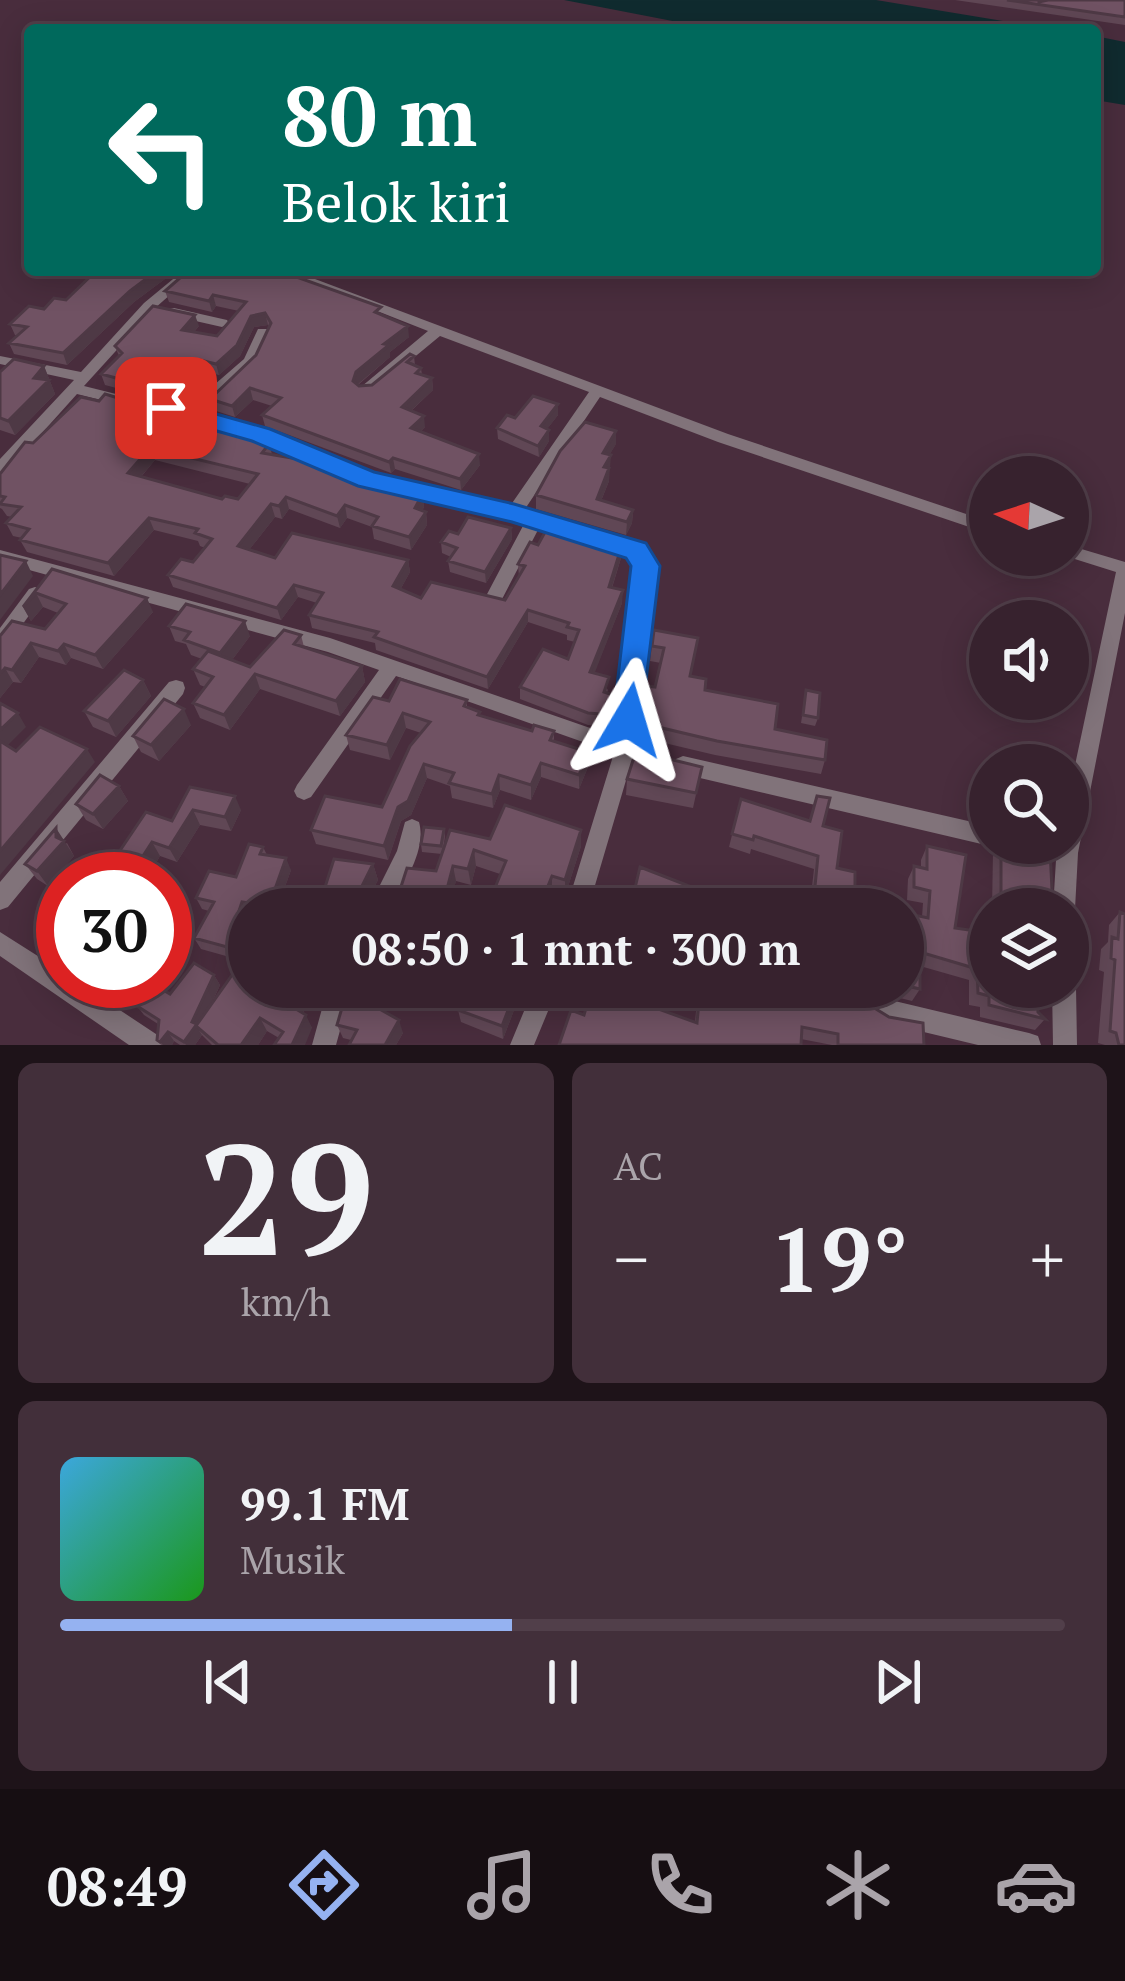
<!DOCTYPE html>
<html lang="id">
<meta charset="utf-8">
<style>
:root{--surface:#37222e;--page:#422f3a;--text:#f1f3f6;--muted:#aaa4aa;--line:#513f4a;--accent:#95b2f1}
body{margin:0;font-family:"PT Serif",serif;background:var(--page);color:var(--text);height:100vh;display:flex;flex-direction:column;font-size:45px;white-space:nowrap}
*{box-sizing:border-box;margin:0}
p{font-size:39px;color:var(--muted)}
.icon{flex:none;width:66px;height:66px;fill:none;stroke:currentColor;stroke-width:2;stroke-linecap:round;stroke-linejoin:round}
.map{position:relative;height:1045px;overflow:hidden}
.details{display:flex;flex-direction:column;gap:18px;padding:18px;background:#1e1319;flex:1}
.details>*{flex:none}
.hud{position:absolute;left:24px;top:24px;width:1077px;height:252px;border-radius:12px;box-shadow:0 6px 30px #0003,0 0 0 3px var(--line);background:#00695c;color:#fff;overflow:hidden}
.needle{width:78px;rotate:273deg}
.controls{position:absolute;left:969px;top:456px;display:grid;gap:24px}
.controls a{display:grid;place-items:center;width:120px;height:120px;border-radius:50%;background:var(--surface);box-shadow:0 6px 30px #0003,0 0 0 3px var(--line);font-size:60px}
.speed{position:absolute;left:36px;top:852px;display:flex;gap:24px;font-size:60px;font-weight:700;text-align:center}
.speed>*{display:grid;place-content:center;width:156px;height:156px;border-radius:50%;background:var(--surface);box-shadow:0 6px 30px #0003,0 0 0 3px var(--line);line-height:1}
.speed .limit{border:18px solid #d22;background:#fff;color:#111}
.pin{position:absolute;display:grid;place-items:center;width:102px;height:102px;color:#fff;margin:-51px;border-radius:24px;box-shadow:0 6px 18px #0006}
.me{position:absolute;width:132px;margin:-66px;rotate:7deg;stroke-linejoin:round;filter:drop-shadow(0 0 9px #0008)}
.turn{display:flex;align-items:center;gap:42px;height:252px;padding:0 60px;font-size:54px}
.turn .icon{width:156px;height:156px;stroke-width:2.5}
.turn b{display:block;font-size:84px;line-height:102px}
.big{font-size:90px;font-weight:700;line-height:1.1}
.details .card{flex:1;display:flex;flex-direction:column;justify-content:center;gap:18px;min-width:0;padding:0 42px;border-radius:18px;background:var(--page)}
.details .dial{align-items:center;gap:0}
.dial b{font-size:156px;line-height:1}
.song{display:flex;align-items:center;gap:36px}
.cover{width:144px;height:144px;border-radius:18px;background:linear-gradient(135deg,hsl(200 70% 55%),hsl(120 70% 35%))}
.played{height:12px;border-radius:6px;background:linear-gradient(90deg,var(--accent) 45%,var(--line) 45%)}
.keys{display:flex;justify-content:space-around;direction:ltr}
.heat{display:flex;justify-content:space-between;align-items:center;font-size:66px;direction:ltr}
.details .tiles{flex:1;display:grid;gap:18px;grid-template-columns:1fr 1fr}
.card:last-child{grid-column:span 2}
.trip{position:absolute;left:228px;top:888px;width:696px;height:120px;border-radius:60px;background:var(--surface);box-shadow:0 6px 30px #0003,0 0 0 3px var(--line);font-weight:700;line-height:120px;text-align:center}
.menu{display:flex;height:192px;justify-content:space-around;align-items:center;background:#160e12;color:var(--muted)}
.menu .icon{width:84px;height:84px}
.menu .active{color:var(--accent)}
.menu b{font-size:54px;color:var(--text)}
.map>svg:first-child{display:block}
.water{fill:#102b2f}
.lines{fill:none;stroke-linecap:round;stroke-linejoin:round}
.street{fill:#81737a;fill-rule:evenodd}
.wall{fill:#604755;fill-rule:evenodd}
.shaded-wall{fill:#4e3945}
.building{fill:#705263;stroke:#4e3945;stroke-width:3;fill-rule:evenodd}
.route{fill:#1a73e8;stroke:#114b97;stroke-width:3}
</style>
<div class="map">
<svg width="1125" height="1045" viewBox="0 0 1125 1045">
<rect width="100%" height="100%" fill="#492d3d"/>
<!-- water -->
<path class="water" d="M564,0H876L1058,30H719Z
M1095,36L1125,42V105L1095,100Z"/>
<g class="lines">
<!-- street -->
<path class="street" d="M184,270H198L154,309L84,386L184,411L244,359L258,329H268L270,332L255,364L199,415L266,431L371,475L508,509L589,392L440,336L371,393H361L359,390L361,387L428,331L273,270H291L728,434L990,522V534L718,442L600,397L523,512L576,526L578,530L570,536L539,528L500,603H488L485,598L524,524L361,483L256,439L77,394L6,473L0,474V459L74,380L0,364V356L81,372L144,303Z
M174,308L227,320L229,323L222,327L169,315V309Z
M595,531L642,547L655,566L635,743L659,752L662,758L659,764L652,767L632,760L588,909H566L614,753L396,676L311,797L304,800L297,797L294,791L297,785L379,670L328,652L0,562V550L330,638L616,737L637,567L630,555L589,541L587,537L589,533Z
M1068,545L1125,562V613L1078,853L1075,909L1072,917L1068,918V909H1053L1056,860L1014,850L1011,843H1068V798L1116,572L1062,555H1068Z
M35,587L41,589L44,594L41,599L6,647L0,649V628L29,589Z
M176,680L183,682L185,688L183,694L8,907L0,910V882L169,682Z
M683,756L990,826V843H997L990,846L683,774L676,771L673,765L676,759Z
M412,819L419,822C427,850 403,884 391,909H368L397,851L405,822Z
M0,932L63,972V981H76L159,1036L162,1045H129L0,956Z
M1068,977L1072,979L1076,987L1077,1045H1053L1052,987H1068Z
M328,987H352L336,1045H312Z
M534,987H558L534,1045H510Z
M882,998L1029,1033L1038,1036L1041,1045H978L882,1022L874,1018L870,1010L874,1002Z"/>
</g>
<!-- wall -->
<path class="wall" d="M955,0H1039V2L1125,0V25Z
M91,270H177L134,302L67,365L14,354L9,343L17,336L15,335L10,324L66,300L95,272Z
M165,291L382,315L409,337L390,352V357L358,385H372L414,356L415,365L421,368L422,375L432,378L433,390L411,411L425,427L420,432L480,465L461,490L395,469L391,473L265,426L262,415L272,406L253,400L235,417L213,410L210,399L256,355L269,327L268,325L254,327L240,356L219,375L203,372L176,404L105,385L101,374L119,356L115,346L199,326L194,332L217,336L239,311L216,306L212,312L169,302Z
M44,366L55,394L15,435L0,430V372Z
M558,404V415L547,429L549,430V441L539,457L498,439L497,428L515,418Z
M238,436L269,444L272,454L422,495L424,507L422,511L426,512L427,525L411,550L374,539L372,527L347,518L340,528L289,509L282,519L275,517L249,550L275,558L408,560L410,572L400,590L421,598L505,600L519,577L518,564L538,545L621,558L612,588L622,603L594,673L608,690L607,693L616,696L613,727L588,725L520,699V687L568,659L575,642L567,640V635L528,622L488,689L376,650L375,643L312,628L309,615L317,603L298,597L281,620L173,587L168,575L193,562L205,548L200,546L198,541L154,530L114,576L27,552L20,540L22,538L13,536L6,523L12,517L7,516L2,509L0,508V474L33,443ZM155,460L250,484L238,499H222L141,477Z
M616,444L609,455V481L601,501L633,510L632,523L626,535L536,509V495Z
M511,528L512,539L486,583L450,572L448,561L451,557L442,553L441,542L458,534Z
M52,569L153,612L103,669L71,658L66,665L39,657L21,683L13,682L0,698V636L45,629L58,613L43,607L31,621L23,607Z
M169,626L250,636L232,660L250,667L301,635L304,647L362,666L365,682L340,716L260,689L230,730L200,718L193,703L205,687L200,685L193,669L202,659L191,655L186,644L175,641Z
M654,630L691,676L705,690L825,760L821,774L715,755L656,741L657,737L641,733L647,686L655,687L661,663L650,661Z
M143,680L151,696L116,737L93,727L84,711Z
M806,690L818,718L815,726L801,723Z
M467,700V707L480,712V716L532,731H554V742L588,767L579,789L541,777L531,800L500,790L493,808L452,798L450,786L427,778L411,815L401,821L388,860L316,844L311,830L382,807L421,733L406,728L390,760L350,750L346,735L389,701Z
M191,725L159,761L141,752L133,736Z
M702,767L693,808L626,795L627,779Z
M119,786L128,801L103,829L86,820L76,804Z
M190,787L241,810L231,831L200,825L177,862L160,856L150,873L128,866L119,852L172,821Z
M817,796L823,826L837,868L855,909H772L775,900L805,905L808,895H811L814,869L751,849L750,854L729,847L741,799L810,821Z
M444,829L445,836L443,852L490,839L581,846L565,896L552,892L545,909H506L496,905L494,890L500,874L476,866L471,885L456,881L452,894L487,909H318L373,864L378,880L366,903L367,908L398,896L436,871L442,854L422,852L421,844Z
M67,843L74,856L48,886L37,879L25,864Z
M998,843H1024L1052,890L1060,909H992L993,851Z
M927,846L955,928L1045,1019L1035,1030L980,1017V1007L969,1005V980L920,966V989L912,1001L888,995L889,987H903V916L905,913L922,917L923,903L907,900L908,879L914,866L921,868V860Z
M263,847L267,855L291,870L277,909H249L233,958L201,949L194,938L209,911L202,909L196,898L236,877Z
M1120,912L1125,1045H1105L1098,1043L1104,972L1099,970L1101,949L1108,942L1109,925Z
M214,975L220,985L211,1005L249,987H320L303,1013L312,1028L279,1038L267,1031L258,1045H212L202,1035L195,1045H180L174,1041L172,1045H161L157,1040L158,1024L144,1015L137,1006L170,994Z
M348,987H385L377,1007L403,1033L396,1045H349L351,1040L343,1038L337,1025Z
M592,987H647L643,1003L695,1022L697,1001L653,987H807L852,995L853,987H884L874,1000L876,1009L924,1045H832L801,1039L584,1015Z
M519,997L503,1039L461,1022L458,1010Z"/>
<!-- shaded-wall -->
<path class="shaded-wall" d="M158,270H177L134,302L67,365L63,353L130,291Z
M213,295L216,306L212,312L209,301Z
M265,313L268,325L254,327L240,356L219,375L216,364L251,316Z
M195,315L199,326L186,341L182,330Z
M408,326L409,337L390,352V357L358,384L355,392L353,381L356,372L384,344Z
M200,360L203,372L176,404L172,393Z
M44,366L55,394L15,435L8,421L34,378Z
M432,378L433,390L403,418L402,407Z
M250,388L253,400L235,417L232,406Z
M558,404V415L541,437V426Z
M424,416L425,427L412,440L411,428Z
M549,430V441L539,457L538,446Z
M616,431V444L603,466V453Z
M150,448L155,460L133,486L128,473Z
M479,454L480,465L461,490L460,479Z
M611,455L609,481L596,513L597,499L604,467Z
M393,458L395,469L391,473L389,462Z
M422,495L424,507L416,521L415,508Z
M286,497L289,509L282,519L279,506Z
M271,504L275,517L242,559L238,546Z
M345,505L347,518L340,528L337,516Z
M633,510L632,523L626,535L627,522Z
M426,512L427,525L411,550L409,537Z
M149,518L154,530L114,576L108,563Z
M511,528L512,539L486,583L485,572Z
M622,545L621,558L608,600L609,587Z
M408,560L410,572L395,599L393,586Z
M26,561L33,576L0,620V595Z
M294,585L298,597L281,620L277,608Z
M623,590L622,603L590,685V672Z
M36,593L43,607L31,621L23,607Z
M147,598L153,612L103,669L95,655Z
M528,610V622L488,689L487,677Z
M245,621L250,636L226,668L220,653Z
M31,643L39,657L21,683L12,670Z
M64,644L71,658L66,665L58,651Z
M362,666L365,682L340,716L336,701Z
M5,668L13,682L0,698V674Z
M255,674L260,689L230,730L224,715Z
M143,680L151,696L116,737L108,721Z
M184,709L191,725L159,761L151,745Z
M18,713L26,727L2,751L0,748V730Z
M403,713L406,728L390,760L387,745Z
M87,749L95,762L0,875V851Z
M588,752V767L579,789V775Z
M541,763V777L531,800V785Z
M424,764L427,778L411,815L401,821L388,860L384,846L398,807Z
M499,775L500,790L493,808L492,794Z
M119,786L128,801L103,829L93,814Z
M235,796L241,810L231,831L225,817Z
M193,810L200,825L177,862L169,848Z
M56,828L74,856L48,886L37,871L56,837Z
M581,830V846L565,896V880Z
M152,842L160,856L150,873L141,859Z
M474,850L476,866L471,885L468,869Z
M286,858L291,870L277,909H271L269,906Z
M373,864L378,880L366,903L367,909H357L359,892Z
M453,866L456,881L448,908L446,893Z
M552,876V892L545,909H541Z
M242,902L248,913L233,958L227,947Z
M214,975L220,985L200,1028L196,1026L202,1035L195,1045H186L184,1042L192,1022Z
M304,987H320L298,1020L291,1006Z
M375,987H385L374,1017L369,1003Z
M517,987L519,997L503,1039L502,1026Z
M306,1015L312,1028L305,1045H292Z
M260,1018L267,1031L258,1045H241Z
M399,1020L403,1033L396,1045H385Z
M168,1032L174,1041L172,1045H163L160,1042Z"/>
<!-- building -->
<path class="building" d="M1007,0H1039V2L1048,0H1125V17Z
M97,270H158L130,291L63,353L9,343L27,327L10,324L29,306L44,309L54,298L66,300Z
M189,270H277L381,307L375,312L408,326L384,344L389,345L356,372L353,381L359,386L372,385L410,354L414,356L407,362L421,368L416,373L432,378L402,407L424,416L411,428L479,454L460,479L393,458L389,462L262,415L281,398L250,388L232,406L210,399L256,355L271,323L265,313L251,316L237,345L216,364L200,360L172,393L101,374L122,353L115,346L153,306L195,315L182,330L217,336L246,302L213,295L209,301L165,291Z
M14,359L44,366L34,378L49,380L8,421L0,418V372Z
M105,394L206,425L210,420L236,427L230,434L269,444L262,453L339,466L388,487L422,495L415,508L426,512L409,537L372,526L378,517L345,505L337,516L286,497L279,506L271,504L238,546L275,558L292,533L408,560L393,586L421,598L431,582L505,600L525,566L518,564L530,542L538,545L551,521L607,538L622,545L609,587L623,590L590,672L609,677L604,692L616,696L614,715L588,713L520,687L543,649L568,659L579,630L567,627L569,623L528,610L487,677L374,637L378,632L309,615L323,593L294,585L277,608L168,575L181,559L193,562L212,539L195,533L198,529L149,518L108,563L20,540L29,529L6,523L21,507L0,504L5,497L0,496V474L25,442L33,443L81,397L99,401ZM150,448L258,474L238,499L225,496L222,499L128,473Z
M533,396L558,404L541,426L549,430L538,446L497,428L507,415L515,418Z
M585,422L616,431L603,453L611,455L604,467L609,468L597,499L633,510L627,522L536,495L560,451Z
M468,517L511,528L485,572L448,561L457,548L441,542L449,531L458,534Z
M0,555L26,561L0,595Z
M52,569L147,598L95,655L64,644L58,651L31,643L12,670L5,668L0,674V636L12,621L45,629L66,604L36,593L23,607Z
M186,604L245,621L220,653L184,640L190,632L169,626Z
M284,630L301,635L294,644L362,666L336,701L255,674L224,715L193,703L213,677L193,669L208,651L250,667Z
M654,630L698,638L690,676L706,679L705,690L778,704L775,729L827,740L825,760L717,741L658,727L659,722L642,719L647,686L655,687L664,648L652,646Z
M124,670L143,680L108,721L84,711Z
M400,679L467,700L464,706L480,712L478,715L532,731L534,725L554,731L550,740L588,752L579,775L541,763L531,785L499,775L492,794L449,783L454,773L424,764L408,801L398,807L384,846L311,830L325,796L382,807L410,746L430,722L403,713L387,745L346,735L373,697L389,701Z
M806,690L820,693L818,718L803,715Z
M164,699L184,709L151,745L133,736Z
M0,703L18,713L0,730Z
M40,727L87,749L0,851V741L16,751Z
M636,751L702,767L696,793L627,779Z
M100,775L119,786L93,814L76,804Z
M190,787L235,796L225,817L193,810L169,848L152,842L141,859L119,852L146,812L172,821Z
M817,796L830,798L823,826L842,831L837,868L855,872V909H775V900L808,906V895L814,896L818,856L754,836L753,840L732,834L741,799L810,821Z
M505,805L581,830L565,880L552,876L540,906L494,890L506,861L474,850L468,869L453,866L446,893L486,902L484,909H366L371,898L398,896L407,868L436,871L450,830L490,839Z
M424,827L444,829L441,846L421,844Z
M56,828V837L64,841L37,871L25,864Z
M1001,843H1024L1050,849L1052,890L1060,909H1001Z
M249,844L263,847L260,854L286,858L269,906L242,902L227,947L194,938L214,902L196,898L209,871L236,877Z
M927,846L966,855L955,928L990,933V987H1036L1038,1012L1045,1019L989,1005V996L978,993L977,969L920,952V989L903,985L905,913L928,918L930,891L914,887V866L927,869Z
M334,859L373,864L359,892L364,898L357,909H318Z
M105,866L126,879H94Z
M640,867L733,903L732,909H630Z
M1120,912L1125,914V1045H1119L1116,1033L1110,1031L1115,960L1111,958L1112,937L1118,939Z
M249,951V987H304L291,1006L306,1015L292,1045H274L283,1032L260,1018L241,1045H218L196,1026Z
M194,963L214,975L192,1022L197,1024L184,1042L168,1032L160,1042L157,1040L159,1020L137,1006L153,984L170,994Z
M348,987H375L369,1003L399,1020L385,1045H349L357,1030L337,1025Z
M467,987H517L502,1026L458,1010Z
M592,987H646L642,1003L697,1023L700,990L691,987H807L858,996V987H882L872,996L876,1009L889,1017L923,1023L924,1045H838V1034L802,1027L801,1045H559L571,1010L584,1015Z"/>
<!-- route -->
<path class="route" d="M166,400L270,429L374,472L514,504L646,543L660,566L640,729L629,733L618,729L613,720L631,566L626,558L512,522L358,486L252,441L157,414V403Z"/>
</svg>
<div class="controls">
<a><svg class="needle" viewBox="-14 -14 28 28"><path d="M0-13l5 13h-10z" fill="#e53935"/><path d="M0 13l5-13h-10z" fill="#aaa4aa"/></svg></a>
<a><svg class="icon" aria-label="sound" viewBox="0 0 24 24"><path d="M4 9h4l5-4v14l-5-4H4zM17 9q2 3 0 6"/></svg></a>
<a><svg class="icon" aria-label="search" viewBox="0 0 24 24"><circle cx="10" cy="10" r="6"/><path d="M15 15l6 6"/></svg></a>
<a><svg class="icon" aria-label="layers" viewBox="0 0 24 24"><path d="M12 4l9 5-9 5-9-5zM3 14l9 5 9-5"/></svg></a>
</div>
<div class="speed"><div class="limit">30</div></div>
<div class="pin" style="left:166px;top:408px;background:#d93025"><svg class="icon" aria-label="arrive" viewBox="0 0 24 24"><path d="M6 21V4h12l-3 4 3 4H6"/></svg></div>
<svg class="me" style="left:629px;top:720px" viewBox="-20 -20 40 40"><path d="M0-17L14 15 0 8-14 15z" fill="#1a73e8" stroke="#fff" stroke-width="4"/></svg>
<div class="trip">08:50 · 1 mnt · 300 m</div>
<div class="hud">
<div class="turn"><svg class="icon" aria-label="left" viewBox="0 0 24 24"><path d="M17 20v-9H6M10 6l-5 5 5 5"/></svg><div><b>80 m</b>Belok kiri</div></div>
</div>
</div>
<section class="details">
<div class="tiles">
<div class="card dial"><b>29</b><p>km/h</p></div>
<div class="card"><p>AC</p>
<div class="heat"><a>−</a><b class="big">19°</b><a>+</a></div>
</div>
<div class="card">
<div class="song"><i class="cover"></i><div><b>99.1 FM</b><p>Musik</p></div></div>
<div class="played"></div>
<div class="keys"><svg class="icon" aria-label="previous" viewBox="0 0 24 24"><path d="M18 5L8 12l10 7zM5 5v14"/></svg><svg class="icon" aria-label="pause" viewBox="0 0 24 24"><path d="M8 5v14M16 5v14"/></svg><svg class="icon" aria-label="next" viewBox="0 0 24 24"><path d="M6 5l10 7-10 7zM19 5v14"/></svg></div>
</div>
</div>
</section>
<nav class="menu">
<b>08:49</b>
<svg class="icon active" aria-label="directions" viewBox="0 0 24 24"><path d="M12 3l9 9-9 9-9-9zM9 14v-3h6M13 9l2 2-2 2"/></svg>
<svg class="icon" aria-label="music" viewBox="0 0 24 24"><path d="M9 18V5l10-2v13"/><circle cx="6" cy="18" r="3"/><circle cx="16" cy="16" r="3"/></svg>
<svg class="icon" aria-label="phone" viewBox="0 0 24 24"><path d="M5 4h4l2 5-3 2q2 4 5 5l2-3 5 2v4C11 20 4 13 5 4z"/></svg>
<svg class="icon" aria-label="climate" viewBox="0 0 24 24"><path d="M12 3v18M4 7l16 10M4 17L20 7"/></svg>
<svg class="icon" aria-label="car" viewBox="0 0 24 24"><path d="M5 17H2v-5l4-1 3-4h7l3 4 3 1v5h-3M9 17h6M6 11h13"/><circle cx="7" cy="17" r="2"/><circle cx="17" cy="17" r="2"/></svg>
</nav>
